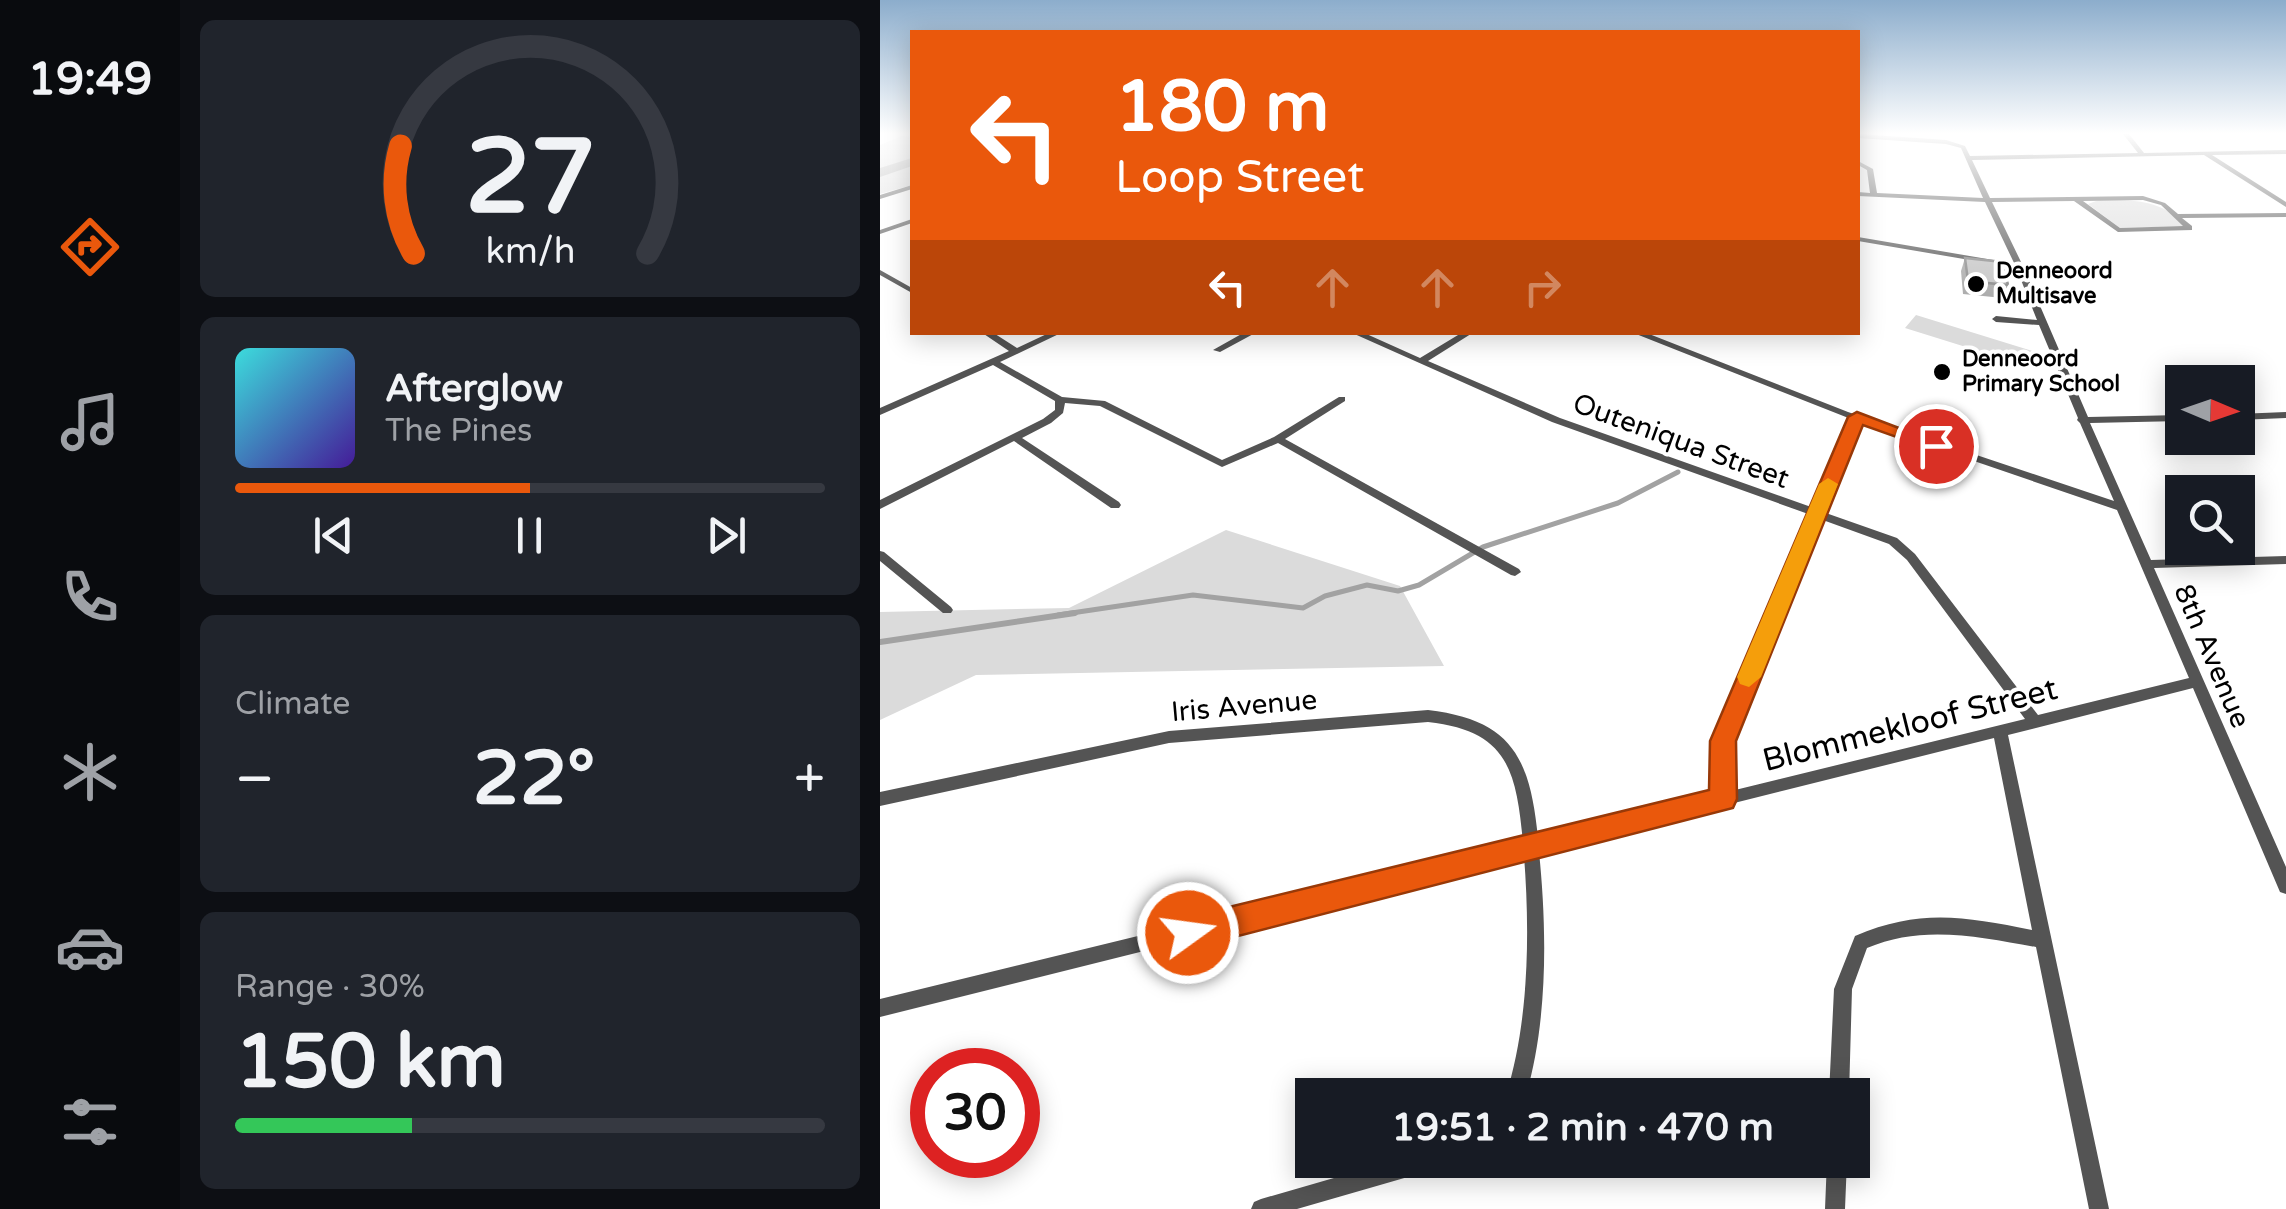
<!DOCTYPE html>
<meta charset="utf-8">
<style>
:root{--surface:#171b24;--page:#20242c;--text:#f1f3f6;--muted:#9ea1a6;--line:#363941;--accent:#ea580c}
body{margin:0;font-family:"Varela Round",sans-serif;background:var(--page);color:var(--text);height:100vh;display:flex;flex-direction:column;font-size:38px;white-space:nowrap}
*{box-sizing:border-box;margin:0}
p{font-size:32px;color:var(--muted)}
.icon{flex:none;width:55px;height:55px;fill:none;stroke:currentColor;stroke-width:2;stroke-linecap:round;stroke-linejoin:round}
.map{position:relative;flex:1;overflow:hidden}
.sheet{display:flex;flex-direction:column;gap:20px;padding:20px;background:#0d0f14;width:700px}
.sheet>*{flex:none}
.guide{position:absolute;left:30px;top:30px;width:950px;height:305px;border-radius:0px;box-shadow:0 5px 25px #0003;background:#ea580c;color:#fff;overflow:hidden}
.needle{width:65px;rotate:92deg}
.buttons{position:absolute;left:1285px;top:365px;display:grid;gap:20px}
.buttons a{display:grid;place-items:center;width:90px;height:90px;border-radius:0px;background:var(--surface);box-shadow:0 5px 25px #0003;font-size:50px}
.speed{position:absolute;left:30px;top:1048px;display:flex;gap:20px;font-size:50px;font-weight:700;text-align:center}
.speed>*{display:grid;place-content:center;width:130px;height:130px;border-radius:50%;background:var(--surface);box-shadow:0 5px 25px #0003;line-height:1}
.speed .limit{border:15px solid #d22;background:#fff;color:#111}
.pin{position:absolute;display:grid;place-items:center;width:85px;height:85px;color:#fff;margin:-42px;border:5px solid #fff;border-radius:50%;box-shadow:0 2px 10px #0007}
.me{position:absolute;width:110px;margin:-55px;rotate:76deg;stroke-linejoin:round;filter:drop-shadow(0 0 8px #0008)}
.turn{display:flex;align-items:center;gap:35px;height:210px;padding:0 40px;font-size:45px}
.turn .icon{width:130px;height:130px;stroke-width:2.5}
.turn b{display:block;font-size:70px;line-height:85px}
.lanes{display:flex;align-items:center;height:95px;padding:0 40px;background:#0003;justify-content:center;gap:50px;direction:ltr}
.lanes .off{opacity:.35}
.big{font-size:75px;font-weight:800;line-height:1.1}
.sheet .tile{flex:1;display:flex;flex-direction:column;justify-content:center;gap:15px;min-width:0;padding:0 35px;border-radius:15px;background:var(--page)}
.sheet .dial{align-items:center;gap:0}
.dial svg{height:260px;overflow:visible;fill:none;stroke:var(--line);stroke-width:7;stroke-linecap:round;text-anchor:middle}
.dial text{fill:var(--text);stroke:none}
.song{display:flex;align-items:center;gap:30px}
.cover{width:120px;height:120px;border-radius:15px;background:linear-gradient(135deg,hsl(180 70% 55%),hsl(260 70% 35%))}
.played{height:10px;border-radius:5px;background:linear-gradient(90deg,var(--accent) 50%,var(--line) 50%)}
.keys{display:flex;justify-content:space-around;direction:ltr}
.heat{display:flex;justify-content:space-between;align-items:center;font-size:55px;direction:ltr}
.charge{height:15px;border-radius:8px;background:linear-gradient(90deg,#34c759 30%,var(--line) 0)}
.trip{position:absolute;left:415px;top:1078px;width:575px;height:100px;border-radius:0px;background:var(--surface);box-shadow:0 5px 25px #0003;font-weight:800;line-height:100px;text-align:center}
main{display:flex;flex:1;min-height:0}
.dock{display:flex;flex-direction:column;width:180px;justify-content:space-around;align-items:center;background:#090b0e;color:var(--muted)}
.dock .icon{width:70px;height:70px}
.dock .active{color:var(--accent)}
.dock b{font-size:45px;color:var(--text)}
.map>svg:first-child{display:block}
.green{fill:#dbdbdb}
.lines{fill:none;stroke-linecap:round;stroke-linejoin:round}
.stream-far1{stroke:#a2a2a2;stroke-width:5}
.stream{stroke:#a2a2a2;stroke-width:6}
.river{fill:#a2a2a2;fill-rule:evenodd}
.street{fill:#545454;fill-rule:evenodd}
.wall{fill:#a9a9a9}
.building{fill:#c4c4c4;stroke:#898989;stroke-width:2.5}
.route{fill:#ea580c;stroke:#983908;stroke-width:2.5}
.slow{fill:#f59e0b}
.poi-dot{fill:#000;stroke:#fff;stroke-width:4}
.labels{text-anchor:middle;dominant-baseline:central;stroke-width:8;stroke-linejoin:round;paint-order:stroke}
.far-poi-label{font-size:22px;font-weight:bold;fill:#000;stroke:#fff;text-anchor:start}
.street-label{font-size:28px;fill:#000;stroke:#fff}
.near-street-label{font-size:32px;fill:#000;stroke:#fff}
</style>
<main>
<nav class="dock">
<b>19:49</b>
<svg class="icon active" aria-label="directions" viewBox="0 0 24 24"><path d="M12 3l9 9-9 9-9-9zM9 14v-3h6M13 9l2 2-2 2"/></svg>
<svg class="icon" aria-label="music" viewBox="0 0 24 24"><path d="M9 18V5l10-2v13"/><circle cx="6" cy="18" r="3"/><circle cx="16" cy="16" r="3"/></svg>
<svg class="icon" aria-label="phone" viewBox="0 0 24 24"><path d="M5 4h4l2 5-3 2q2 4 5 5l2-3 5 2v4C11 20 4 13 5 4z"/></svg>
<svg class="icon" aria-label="climate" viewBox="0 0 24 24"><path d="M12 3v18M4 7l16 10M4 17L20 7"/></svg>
<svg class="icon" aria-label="car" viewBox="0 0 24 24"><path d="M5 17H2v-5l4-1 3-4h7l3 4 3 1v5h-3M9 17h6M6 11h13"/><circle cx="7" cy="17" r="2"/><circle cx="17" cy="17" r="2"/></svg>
<svg class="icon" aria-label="filters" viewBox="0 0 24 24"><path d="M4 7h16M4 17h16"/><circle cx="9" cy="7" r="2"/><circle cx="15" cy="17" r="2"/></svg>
</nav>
<section class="sheet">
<div class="tile dial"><svg viewBox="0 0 100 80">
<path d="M14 69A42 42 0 1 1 86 69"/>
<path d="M14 69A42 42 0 0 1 10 36" stroke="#ea580c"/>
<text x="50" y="56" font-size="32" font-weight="700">27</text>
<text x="50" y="72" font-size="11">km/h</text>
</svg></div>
<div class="tile">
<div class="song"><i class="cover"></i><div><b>Afterglow</b><p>The Pines</p></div></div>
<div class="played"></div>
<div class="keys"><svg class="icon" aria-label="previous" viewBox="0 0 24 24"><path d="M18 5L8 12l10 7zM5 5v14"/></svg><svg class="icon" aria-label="pause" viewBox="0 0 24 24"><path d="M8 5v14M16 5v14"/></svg><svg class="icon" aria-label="next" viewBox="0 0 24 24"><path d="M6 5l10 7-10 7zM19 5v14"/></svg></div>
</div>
<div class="tile"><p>Climate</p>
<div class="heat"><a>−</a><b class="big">22°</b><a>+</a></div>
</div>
<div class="tile"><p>Range · 30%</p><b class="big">150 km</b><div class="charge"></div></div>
</section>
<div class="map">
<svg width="1406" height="1209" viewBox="0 0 1406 1209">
<rect width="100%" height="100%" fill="#fff"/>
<!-- green -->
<path class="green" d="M22,136L32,137V185L0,194V145Z
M1219,200C1255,200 1280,199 1307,226L1240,228L1208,204Z
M1036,315L1159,353L1150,367L1025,328Z
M346,530L520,586L564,666L96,675L0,720V612L189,608Z"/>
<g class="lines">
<!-- stream-far1 -->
<path class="stream-far1" d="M178,615L313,595L423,608L445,596L487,585L518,591L539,585L603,547L738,503L798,472"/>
<!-- stream -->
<path class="stream" d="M0,642L195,613"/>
<!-- river -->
<path class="river" d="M32,158V166L0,177V168Z"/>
<!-- street -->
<path class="street" d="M978,134L1066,140L1085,146L1090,156L1258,153L1243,134H1249L1264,153L1406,150V154L1332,155L1406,202V207L1324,155L1092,160L1110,198L1263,196L1285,203L1298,214L1406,213V217L1302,218L1312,226V230L1238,232L1194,201L1112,202L1142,264L1208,417L1302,415V421L1210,423L1271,560L1406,556V564L1274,568L1406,867V894L1400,892L1313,688L1128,735L1229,1209H1209L1156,947C1100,937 1042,924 987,948L972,989L969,1095H949L954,989L975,936C1041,908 1085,917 1152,930L1114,738L659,852C667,929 668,1020 646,1095H626C649,1022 650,932 644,856L0,1017V999L643,842C636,770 628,731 548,722L289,743L0,806V792L289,731L548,710C633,720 650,759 658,838L835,794L836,741L931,515L672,422L470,332H482L540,358L583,332H594L548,361L680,418L934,508L971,419L751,332H764L968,412L1234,501L1200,423L1197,420L1198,418L1159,325L1116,322L1112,319L1116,316L1157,320L1135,265L1105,202L978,196V192L990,193L987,170L978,165V161L993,169L997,193L1103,198L1081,148L1066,144L978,138ZM1263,200L1281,205L1303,226L1240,228L1203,201ZM980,422L1237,510L1309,678L1158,715L1035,554L1017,538L943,512ZM940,519L1009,544L1027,560L1145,719L851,791L850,741Z
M32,185V189L0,199V195Z
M32,219V223L0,234V230Z
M978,237L1125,262L1129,264L1125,266L978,241Z
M0,270L32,288V293L0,275Z
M101,332H112L137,348L171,332H183L120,362L182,397L225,401L342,460L394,437L459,397H465V401L405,439L639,569L641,572L635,576L631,575L398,443L342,467L220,406L185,403L183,413L171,423L142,438L239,502L241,505L239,508H231L134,441L0,509V500L163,419L175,410V401L113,365L0,415V408L129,351Z
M365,332H377L340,352L333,350Z
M1406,412V418L1358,420V414Z
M0,551L4,552L71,607L73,610L71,613H63L0,561Z
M516,1160H562L559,1167L552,1170L417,1209H371L374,1202L381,1199Z
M947,1160H967L965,1209H945Z"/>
</g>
<!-- wall -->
<path class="wall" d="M1085,258L1128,285L1123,298L1083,294L1081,271Z"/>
<!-- building -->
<path class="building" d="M1085,258L1123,262L1128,285L1088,281Z"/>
<!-- sky -->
<linearGradient id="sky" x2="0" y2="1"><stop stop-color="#8cadcc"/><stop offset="0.44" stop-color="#fff"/><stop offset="1" stop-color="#fff" stop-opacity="0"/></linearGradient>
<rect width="1406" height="303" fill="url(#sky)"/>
<!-- route -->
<path class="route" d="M977,412L1066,446L1056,451L983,425L856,741L857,799L853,808L308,949L297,944L293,933L297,922L308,917L829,790L830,741L968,417Z"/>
<!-- slow -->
<path class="slow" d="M948,478L958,484L881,677L869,687L860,684L857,677L939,484Z"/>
<!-- markers -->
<g class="poi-dot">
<circle cx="1096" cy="284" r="10"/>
<circle cx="1062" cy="372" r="10"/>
</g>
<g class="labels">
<!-- far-poi labels -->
<g class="far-poi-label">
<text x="1116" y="271">Denneoord<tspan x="1116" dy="25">Multisave</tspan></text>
<text x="1082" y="359">Denneoord<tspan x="1082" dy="25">Primary School</tspan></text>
</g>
<!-- street labels -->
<g class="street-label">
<text transform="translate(801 441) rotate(20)">Outeniqua Street</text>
<text transform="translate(1332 656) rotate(67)">8th Avenue</text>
<text transform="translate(364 706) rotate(-5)">Iris Avenue</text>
</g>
<!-- near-street labels -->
<g class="near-street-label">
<text transform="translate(1030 725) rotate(-14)">Blommekloof Street</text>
</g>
</g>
</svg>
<div class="buttons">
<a><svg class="needle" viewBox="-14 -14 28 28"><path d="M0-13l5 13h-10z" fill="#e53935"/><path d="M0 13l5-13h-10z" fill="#9ea1a6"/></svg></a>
<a><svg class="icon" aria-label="search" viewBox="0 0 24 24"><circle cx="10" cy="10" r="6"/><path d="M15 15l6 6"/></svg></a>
</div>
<div class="speed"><div class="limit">30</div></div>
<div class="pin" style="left:1056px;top:446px;background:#d93025"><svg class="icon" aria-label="arrive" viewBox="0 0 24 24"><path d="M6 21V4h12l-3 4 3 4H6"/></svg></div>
<svg class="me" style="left:308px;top:933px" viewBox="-20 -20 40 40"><circle r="17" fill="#ea580c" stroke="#fff" stroke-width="3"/><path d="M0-11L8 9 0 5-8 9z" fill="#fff"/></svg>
<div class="trip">19:51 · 2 min · 470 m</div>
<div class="guide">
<div class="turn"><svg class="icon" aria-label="left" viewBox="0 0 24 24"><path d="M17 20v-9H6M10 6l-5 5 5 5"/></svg><div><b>180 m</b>Loop Street</div></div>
<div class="lanes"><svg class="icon" aria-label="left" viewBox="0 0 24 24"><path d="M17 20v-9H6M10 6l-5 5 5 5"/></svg><svg class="icon off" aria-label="ahead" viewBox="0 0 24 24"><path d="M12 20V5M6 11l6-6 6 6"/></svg><svg class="icon off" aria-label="ahead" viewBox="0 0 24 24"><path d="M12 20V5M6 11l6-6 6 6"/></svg><svg class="icon off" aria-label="right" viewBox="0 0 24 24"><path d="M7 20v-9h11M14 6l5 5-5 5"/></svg></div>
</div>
</div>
</main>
